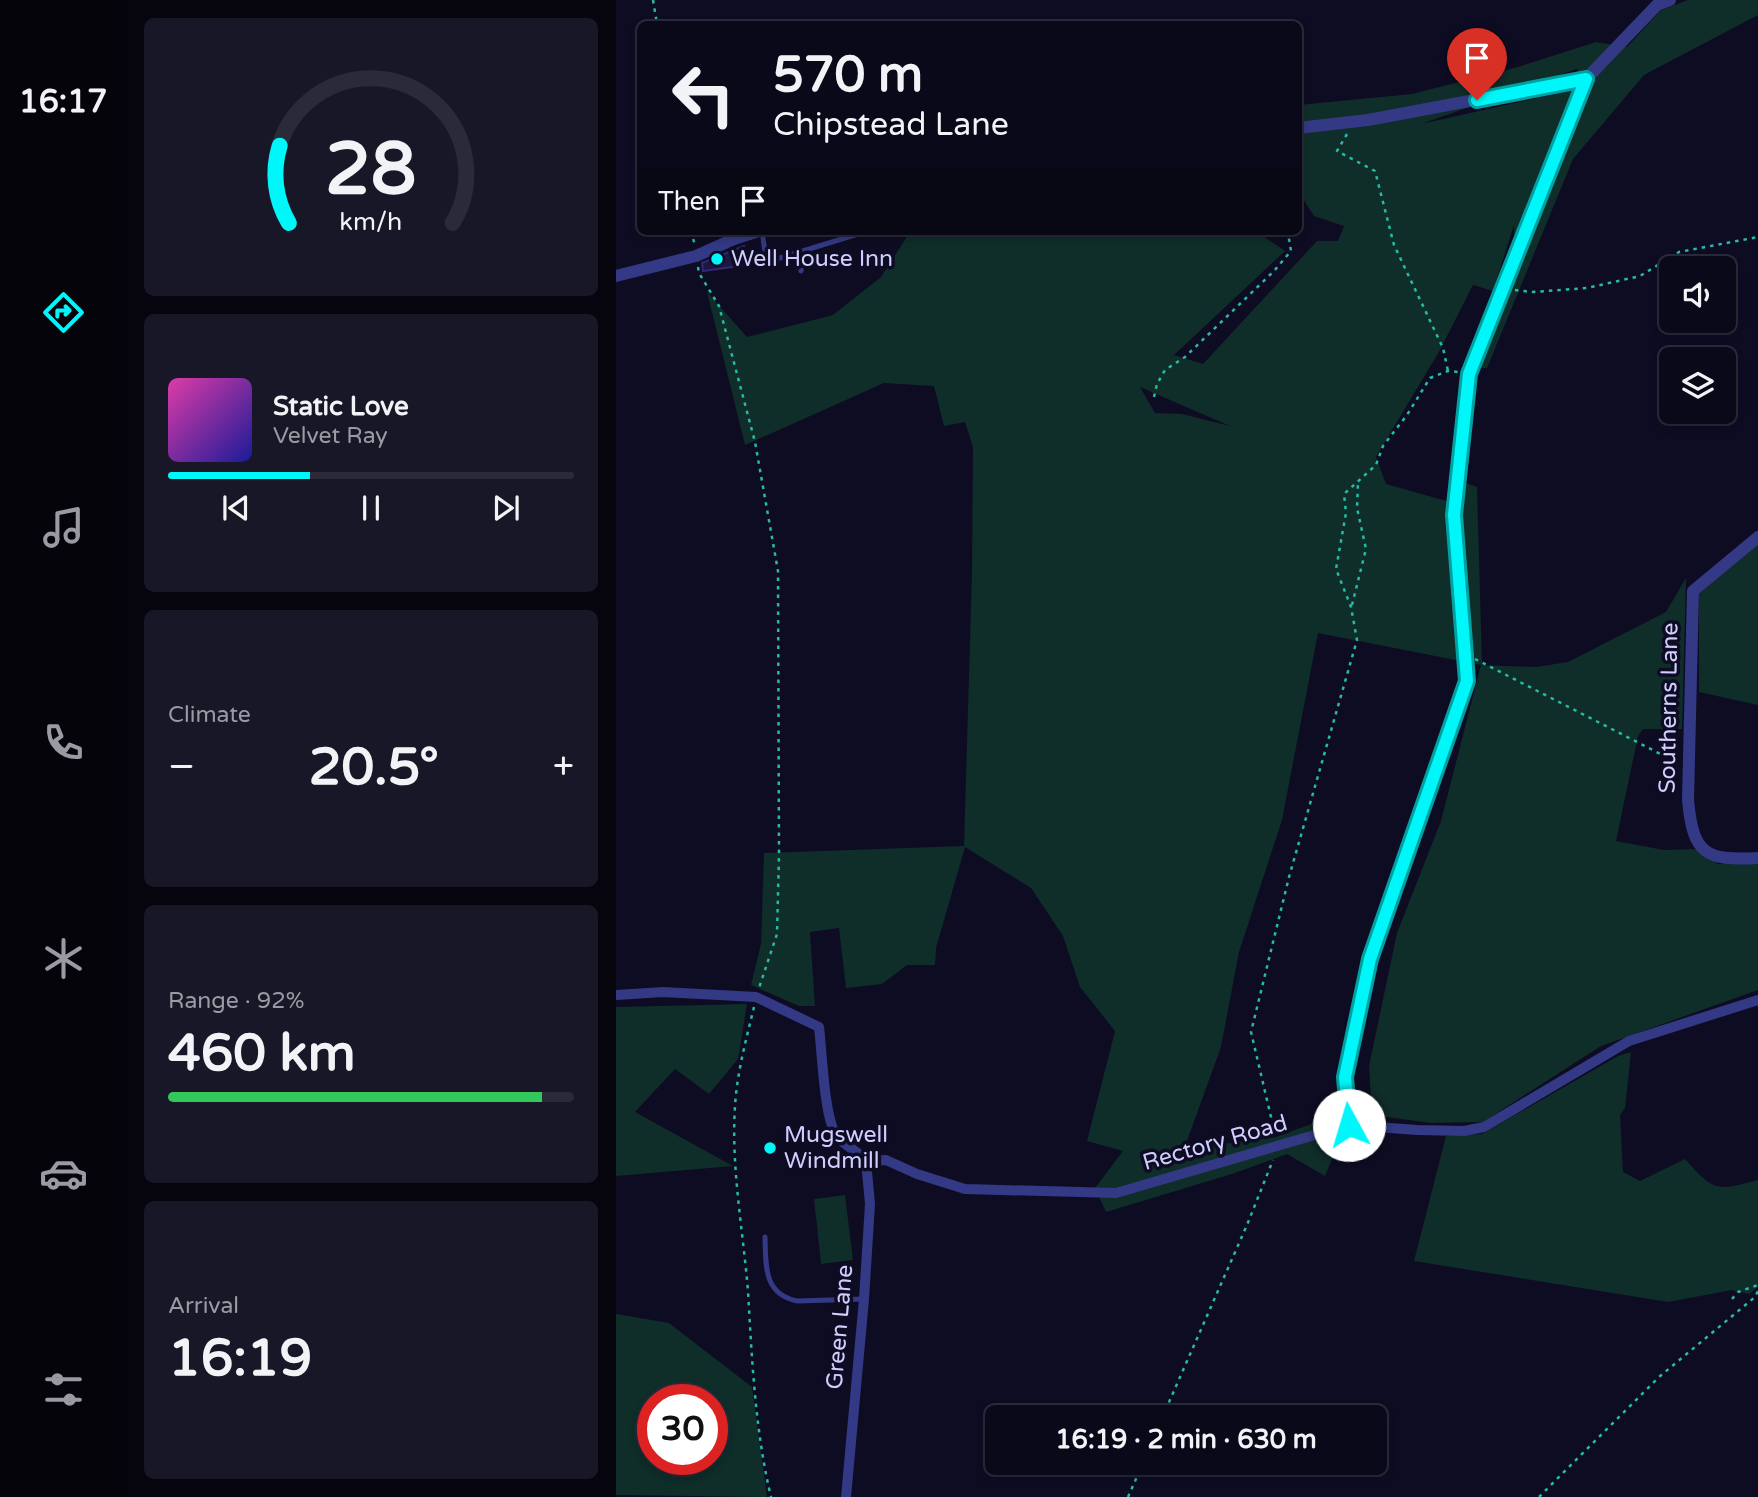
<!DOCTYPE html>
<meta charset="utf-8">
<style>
:root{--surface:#0a091a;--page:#181727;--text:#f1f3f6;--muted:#999aa2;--line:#2a2a39;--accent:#00f7f9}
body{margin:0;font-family:"Varela Round",sans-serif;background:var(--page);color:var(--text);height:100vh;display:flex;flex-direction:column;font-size:26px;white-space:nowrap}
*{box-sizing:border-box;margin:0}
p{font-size:23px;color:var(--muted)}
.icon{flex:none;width:38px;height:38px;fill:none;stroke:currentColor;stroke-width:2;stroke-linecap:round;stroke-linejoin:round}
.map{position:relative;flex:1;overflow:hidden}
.side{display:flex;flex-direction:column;gap:18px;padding:18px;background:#06050e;width:490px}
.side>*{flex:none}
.banner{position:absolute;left:21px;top:21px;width:665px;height:214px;border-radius:10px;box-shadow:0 4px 10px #0003,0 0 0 2px var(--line);background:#0a091a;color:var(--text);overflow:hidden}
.buttons{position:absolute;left:1043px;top:256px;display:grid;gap:14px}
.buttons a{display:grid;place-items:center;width:77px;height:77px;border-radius:10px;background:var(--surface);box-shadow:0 4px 10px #0003,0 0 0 2px var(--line);font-size:35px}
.speed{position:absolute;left:21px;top:1384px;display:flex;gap:14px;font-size:35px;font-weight:700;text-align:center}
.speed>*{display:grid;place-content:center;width:91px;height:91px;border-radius:50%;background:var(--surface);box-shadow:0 4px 10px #0003,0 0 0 2px var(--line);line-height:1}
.speed .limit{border:10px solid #d22;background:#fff;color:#111}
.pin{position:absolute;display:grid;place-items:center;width:60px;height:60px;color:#fff;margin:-72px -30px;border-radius:50% 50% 50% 0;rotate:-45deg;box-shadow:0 0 7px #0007}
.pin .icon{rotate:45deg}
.me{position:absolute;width:77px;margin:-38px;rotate:354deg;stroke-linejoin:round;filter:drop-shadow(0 0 5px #0008)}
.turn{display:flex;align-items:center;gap:24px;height:147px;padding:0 21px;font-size:32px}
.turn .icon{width:91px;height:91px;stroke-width:2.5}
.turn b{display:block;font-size:49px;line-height:60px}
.then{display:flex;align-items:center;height:66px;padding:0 21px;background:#0003;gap:14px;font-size:26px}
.big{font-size:52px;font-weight:700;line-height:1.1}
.side .widget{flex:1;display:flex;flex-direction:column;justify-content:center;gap:10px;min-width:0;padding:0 24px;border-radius:10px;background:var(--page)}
.side .dial{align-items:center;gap:0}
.dial svg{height:182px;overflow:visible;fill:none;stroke:var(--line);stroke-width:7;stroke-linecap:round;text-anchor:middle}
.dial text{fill:var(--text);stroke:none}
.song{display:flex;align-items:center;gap:21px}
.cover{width:84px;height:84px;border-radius:10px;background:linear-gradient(135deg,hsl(320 70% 55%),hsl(240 70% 35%))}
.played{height:7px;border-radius:4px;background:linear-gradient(90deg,var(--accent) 35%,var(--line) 35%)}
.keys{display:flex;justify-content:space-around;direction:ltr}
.heat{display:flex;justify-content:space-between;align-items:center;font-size:38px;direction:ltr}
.charge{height:10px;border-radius:5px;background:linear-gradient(90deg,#34c759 92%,var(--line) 0)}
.trip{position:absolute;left:369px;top:1405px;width:402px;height:70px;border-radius:10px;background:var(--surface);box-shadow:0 4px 10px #0003,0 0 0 2px var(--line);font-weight:700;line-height:70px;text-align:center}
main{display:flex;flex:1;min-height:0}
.menu{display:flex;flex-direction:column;width:126px;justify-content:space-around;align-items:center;background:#04040a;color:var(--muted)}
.menu .icon{width:49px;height:49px}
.menu .on{color:var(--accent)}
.menu b{font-size:32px;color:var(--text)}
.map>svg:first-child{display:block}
.green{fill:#0f2d29;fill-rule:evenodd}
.building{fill:#1c1745;stroke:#302872;stroke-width:2}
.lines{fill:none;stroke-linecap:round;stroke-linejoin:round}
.path{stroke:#27baa4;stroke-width:2.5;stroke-dasharray:3.5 5;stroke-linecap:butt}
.service{stroke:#343985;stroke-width:5}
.minor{stroke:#343985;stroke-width:10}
.tertiary{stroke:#343985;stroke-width:12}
.route-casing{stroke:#00a1a2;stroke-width:18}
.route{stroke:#00f7f9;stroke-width:12}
.poi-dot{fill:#00f7f9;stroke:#0e0c23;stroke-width:2.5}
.labels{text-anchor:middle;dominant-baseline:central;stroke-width:7;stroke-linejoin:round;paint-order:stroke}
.poi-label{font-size:23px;fill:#cfceff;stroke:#0e0c23;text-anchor:start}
.street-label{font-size:23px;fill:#cfceff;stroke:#0e0c23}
</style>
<main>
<nav class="menu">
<b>16:17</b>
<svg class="icon on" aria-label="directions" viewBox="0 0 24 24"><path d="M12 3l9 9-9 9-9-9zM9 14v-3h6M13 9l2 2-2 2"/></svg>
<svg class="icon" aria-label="music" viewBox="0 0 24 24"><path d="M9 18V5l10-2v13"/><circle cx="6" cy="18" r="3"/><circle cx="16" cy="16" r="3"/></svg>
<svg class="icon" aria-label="phone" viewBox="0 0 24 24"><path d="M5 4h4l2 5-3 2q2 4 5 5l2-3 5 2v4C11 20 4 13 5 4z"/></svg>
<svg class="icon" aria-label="climate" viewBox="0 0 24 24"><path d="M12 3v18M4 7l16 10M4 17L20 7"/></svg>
<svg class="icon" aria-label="car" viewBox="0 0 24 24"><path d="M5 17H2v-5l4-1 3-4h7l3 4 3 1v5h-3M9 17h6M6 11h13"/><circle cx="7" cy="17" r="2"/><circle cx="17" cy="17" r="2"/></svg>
<svg class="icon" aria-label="filters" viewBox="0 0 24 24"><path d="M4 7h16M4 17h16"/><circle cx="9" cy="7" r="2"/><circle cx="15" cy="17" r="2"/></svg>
</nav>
<section class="side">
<div class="widget dial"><svg viewBox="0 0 100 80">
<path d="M14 69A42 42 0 1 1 86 69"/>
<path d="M14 69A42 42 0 0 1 10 35" stroke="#00f7f9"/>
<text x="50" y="56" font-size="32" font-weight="700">28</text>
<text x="50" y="72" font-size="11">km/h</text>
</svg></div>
<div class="widget">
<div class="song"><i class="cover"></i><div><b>Static Love</b><p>Velvet Ray</p></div></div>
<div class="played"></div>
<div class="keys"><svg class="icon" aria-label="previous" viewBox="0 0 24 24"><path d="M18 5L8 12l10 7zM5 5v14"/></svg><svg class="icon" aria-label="pause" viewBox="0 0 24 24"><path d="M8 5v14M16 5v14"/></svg><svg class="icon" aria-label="next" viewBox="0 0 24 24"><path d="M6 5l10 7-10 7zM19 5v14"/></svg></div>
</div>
<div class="widget"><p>Climate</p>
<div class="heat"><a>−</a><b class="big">20.5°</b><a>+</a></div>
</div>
<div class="widget"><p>Range · 92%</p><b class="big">460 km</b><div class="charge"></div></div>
<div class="widget"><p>Arrival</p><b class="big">16:19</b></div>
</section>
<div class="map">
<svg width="1142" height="1497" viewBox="0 0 1142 1497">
<rect width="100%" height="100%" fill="#0e0c23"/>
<!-- green -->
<path class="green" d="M1072,0H1142V15L1028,75L957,159L871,368H862L899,271L898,225L877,291L857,285L824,350L760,457L770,484L834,502L850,483L861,487L866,665L920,667L952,662L1050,612L1070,578L1066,729H1027L1022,736L1000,841L1048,850L1081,849L1102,864L1142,862V990L985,1046L867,1122L815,1123L756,1115L753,1066L781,933L825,821L865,665L702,633L666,820L623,952L605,1047L568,1149L660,1137L720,1115L726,1136L709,1176L671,1154L616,1174L490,1212L479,1188L507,1151L471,1141L499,1031L464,987L447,936L415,888L349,847L320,948L319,965H291L266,984L230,988L223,928L194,932L199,1006H183L135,985L145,944L148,853L348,846L356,572L357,447L349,422L328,426L318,386L268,383L129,445L91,292L131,337L217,315L265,277L292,235L290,231H640L669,251L558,355L587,364L701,241H722L728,226L698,216L683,193V105L796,94L902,67L980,42L1011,47L1045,10ZM962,69L953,91L805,124L961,69ZM524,387L614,426L566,414L539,413Z
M1142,542V705L1083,692V594Z
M131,1004L122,1059L93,1094L59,1069L19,1112L117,1166L0,1176V1007Z
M1015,1052L1009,1108L1004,1115L1007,1172L1024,1181L1069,1159C1098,1192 1101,1191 1142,1180V1287L1133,1294L1116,1290L1052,1302L798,1261L830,1136L866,1134L1002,1056Z
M229,1195L237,1260L205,1264L198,1199Z
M0,1314L53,1323L136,1387L151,1497L0,1495ZM37,1400H96V1460H37Z"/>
<!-- building -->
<path class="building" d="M128,246L131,265L87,271L86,263Z"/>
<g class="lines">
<!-- path -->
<path class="path" d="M37,0L41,24
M731,134L721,151L759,171L778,245L827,348L832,371
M682,207V219
M74,231L79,244
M82,267L83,273L103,306L139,442L162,571L163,855L161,934L143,988
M899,290L916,292L971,288L1024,276L1063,252L1142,237
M538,397L541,384L549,370L569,357L658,271L675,251L672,233L674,231
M736,605L750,549L741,508L742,482
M859,659L1062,763
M138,1007C130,1040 121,1073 119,1106C115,1168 127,1230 132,1291C136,1360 139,1430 155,1497
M659,1134L635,1032L673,877L741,640L735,607L720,569L730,513L728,494L760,465L767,446L791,415L814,378L832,371L842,372
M1116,1299L1122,1292L1142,1285
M546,1418L631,1225L657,1160
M512,1497L527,1463
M923,1497L1043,1377L1139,1297L1142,1291"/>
<!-- service -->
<path class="service" d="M146,231L149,252L155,258H164L242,234
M185,271L187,251
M149,1237C150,1265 147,1294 181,1301L248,1299"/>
<!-- minor -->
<path class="minor" d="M0,995L47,992L140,997L203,1027C206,1050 208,1120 221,1136C226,1144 242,1151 250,1161
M733,1125L729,1077L754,959L851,682L838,515L853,374L970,79
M250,1161L270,1160L301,1174L349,1189L500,1193L733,1125L801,1130L848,1131L868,1127L1013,1041L1142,1000
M230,1497L248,1299L254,1204L250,1161"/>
<!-- tertiary -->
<path class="tertiary" d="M682,128L752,120L970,79L1041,5L1054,0
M0,276L80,256L118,239L143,231
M1142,537L1077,591L1072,800C1077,854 1089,861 1142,858"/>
</g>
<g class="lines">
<defs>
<path id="route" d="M733,1125L729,1077L754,959L851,681L838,515L853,374L970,79L861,100"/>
</defs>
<!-- route casing -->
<use href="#route" class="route-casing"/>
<!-- route -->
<use href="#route" class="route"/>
</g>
<!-- markers -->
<g class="poi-dot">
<circle cx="101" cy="259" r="7"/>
<circle cx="154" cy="1148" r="7"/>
</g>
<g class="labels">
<!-- poi labels -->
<g class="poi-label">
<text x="115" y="259">Well House Inn</text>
<text x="168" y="1135">Mugswell<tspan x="168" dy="26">Windmill</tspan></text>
</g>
<!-- street labels -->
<g class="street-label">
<text transform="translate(1053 708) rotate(-89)">Southerns Lane</text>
<text transform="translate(599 1143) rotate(-16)">Rectory Road</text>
<text transform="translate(224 1327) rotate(-85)">Green Lane</text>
</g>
</g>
</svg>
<div class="buttons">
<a><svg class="icon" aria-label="sound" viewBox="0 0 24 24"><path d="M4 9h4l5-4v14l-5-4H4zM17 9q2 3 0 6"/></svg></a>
<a><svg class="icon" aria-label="layers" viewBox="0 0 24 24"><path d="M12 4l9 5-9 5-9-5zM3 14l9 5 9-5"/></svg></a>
</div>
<div class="speed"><div class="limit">30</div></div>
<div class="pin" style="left:861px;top:100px;background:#d93025"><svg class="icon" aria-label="arrive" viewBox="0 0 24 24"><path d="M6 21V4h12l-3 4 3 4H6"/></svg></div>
<svg class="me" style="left:733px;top:1125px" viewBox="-20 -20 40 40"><circle r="19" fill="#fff"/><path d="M0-13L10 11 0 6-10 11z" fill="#00f7f9"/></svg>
<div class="trip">16:19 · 2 min · 630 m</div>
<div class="banner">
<div class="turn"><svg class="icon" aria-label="left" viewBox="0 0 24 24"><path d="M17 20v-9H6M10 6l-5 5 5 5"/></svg><div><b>570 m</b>Chipstead Lane</div></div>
<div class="then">Then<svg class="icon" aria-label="arrive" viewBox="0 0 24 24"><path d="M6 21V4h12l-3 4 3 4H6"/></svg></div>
</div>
</div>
</main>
